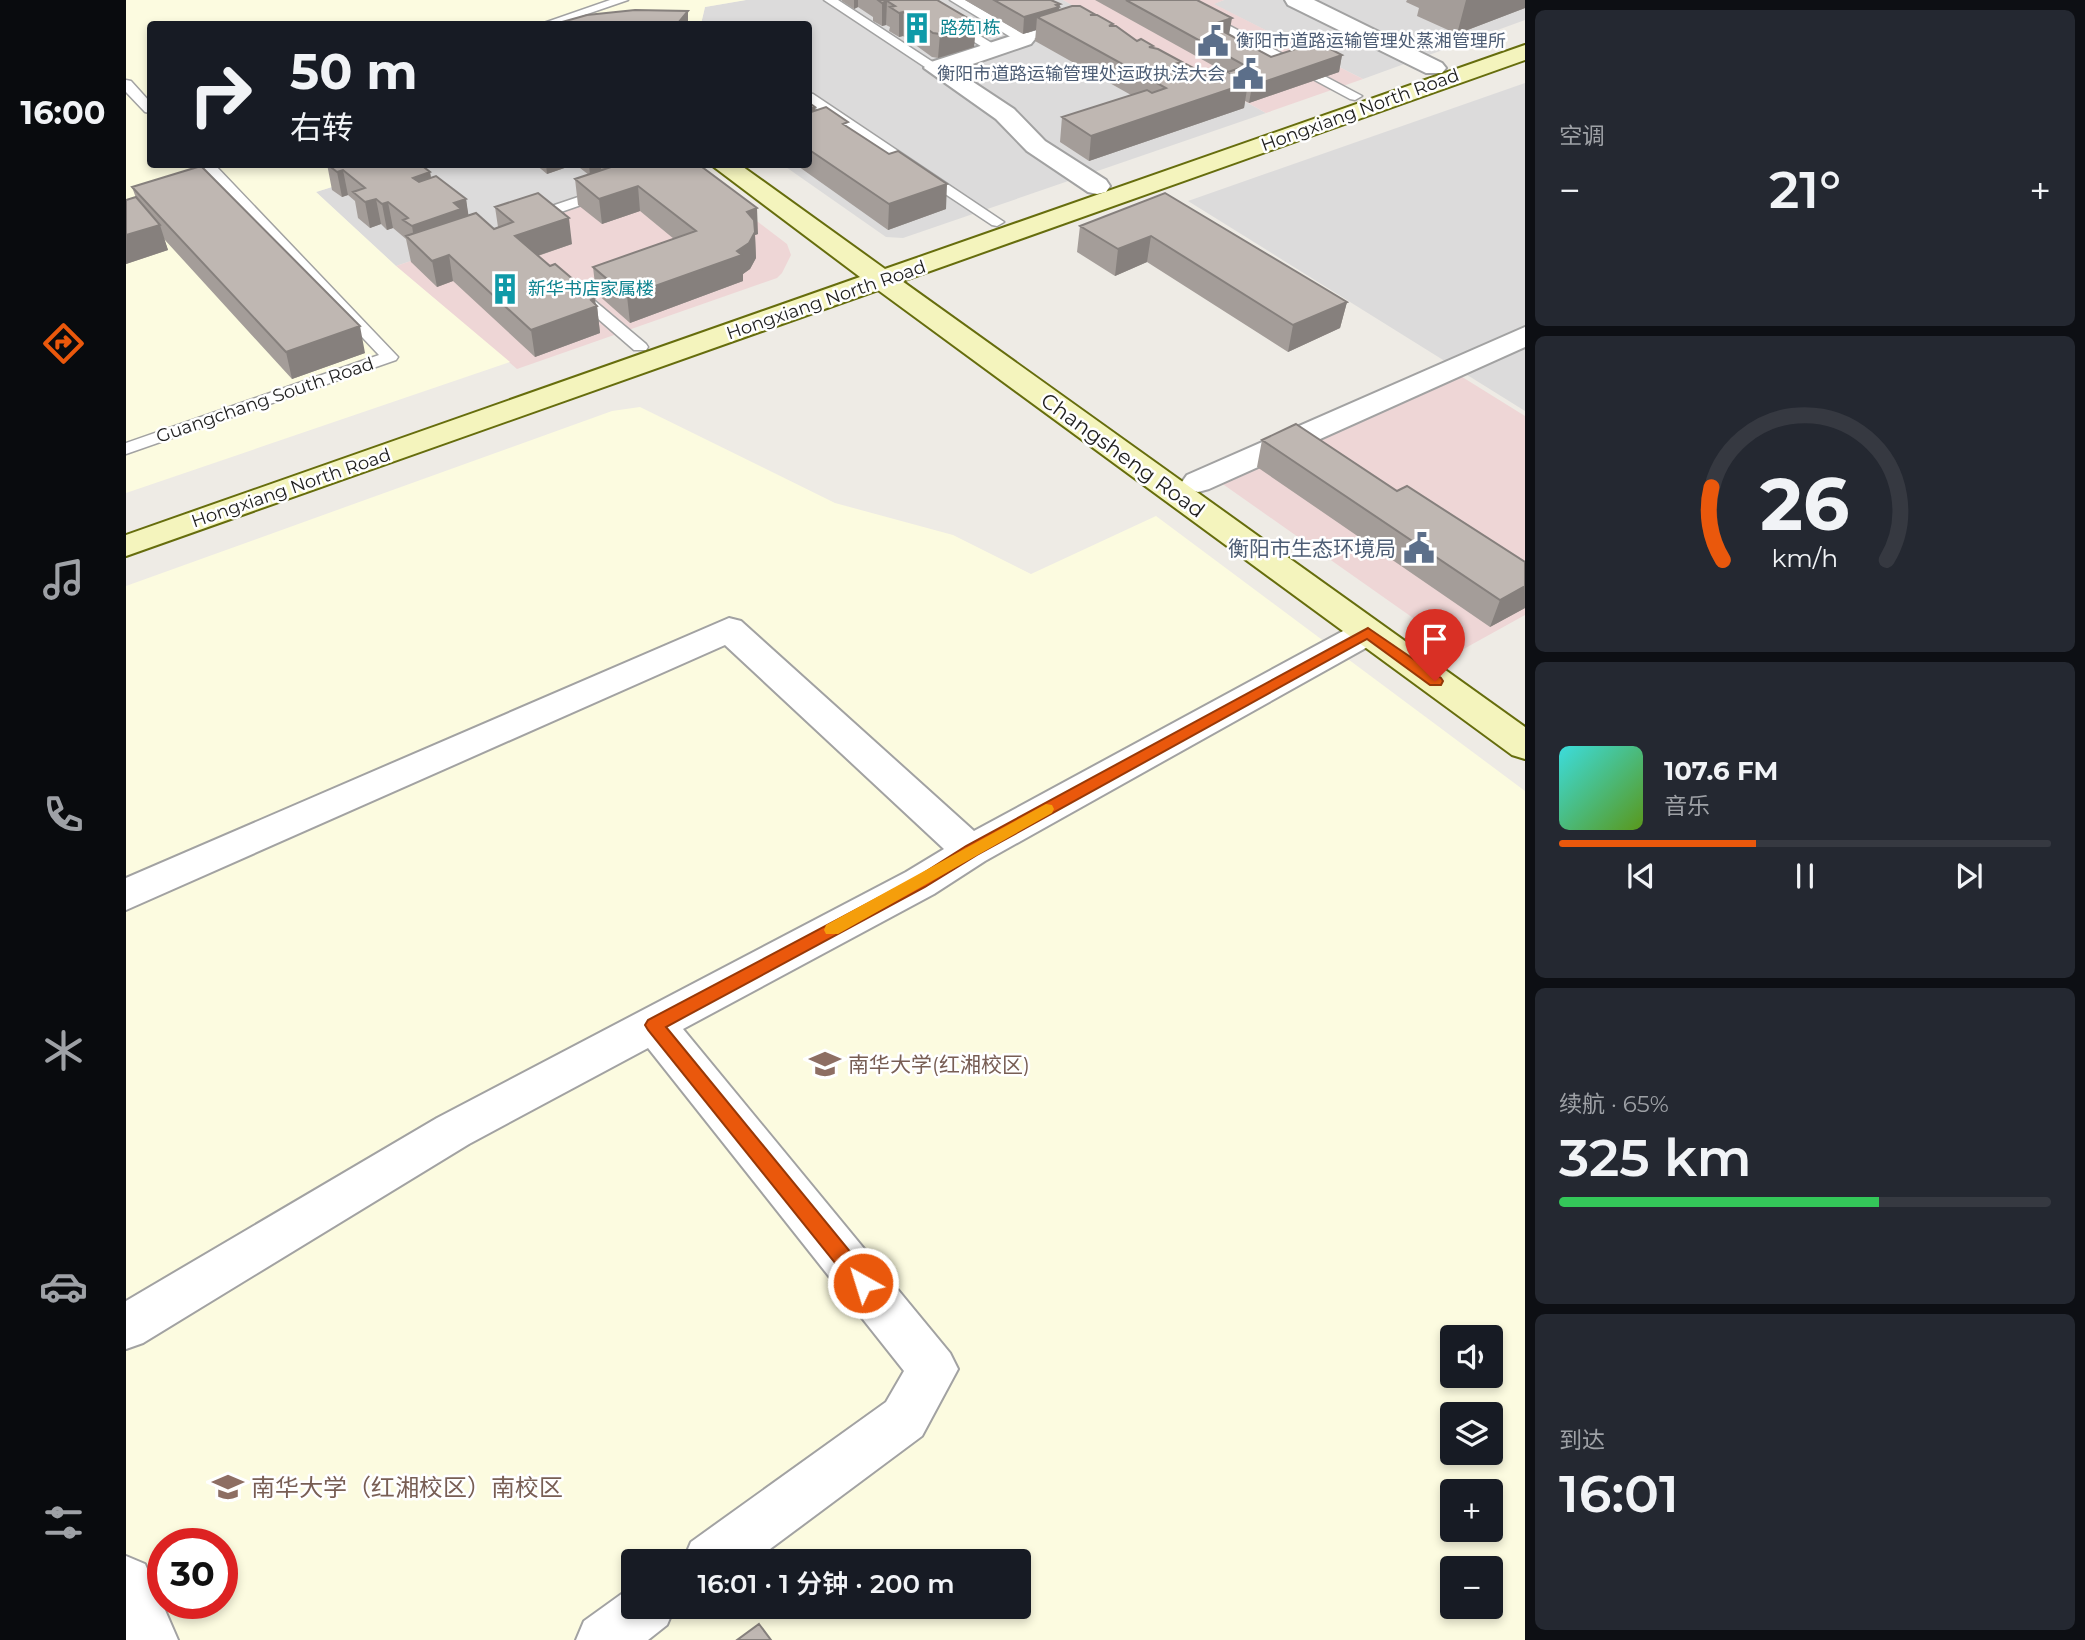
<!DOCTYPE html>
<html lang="zh">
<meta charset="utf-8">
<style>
:root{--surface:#171b24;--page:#242831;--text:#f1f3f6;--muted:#9ea1a6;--line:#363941;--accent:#ea580c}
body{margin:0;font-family:Montserrat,"Noto Sans SC",sans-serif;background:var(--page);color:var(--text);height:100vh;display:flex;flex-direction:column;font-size:26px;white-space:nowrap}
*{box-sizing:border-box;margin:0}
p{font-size:23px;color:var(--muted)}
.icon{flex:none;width:38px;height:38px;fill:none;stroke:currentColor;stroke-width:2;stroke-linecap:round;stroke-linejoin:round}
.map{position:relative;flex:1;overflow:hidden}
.sheet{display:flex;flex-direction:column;gap:10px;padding:10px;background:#0d0f14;width:560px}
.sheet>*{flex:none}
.banner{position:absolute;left:21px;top:21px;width:665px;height:147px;border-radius:7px;box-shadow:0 4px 10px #0003;background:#171b24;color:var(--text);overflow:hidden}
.fabs{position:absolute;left:1314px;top:1325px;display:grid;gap:14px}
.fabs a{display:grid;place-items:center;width:63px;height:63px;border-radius:7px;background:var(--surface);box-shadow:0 4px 10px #0003;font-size:35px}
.speed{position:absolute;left:21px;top:1528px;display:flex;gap:14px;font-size:35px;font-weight:700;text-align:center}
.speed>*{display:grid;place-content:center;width:91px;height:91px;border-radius:50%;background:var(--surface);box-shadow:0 4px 10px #0003;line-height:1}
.speed .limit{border:10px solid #d22;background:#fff;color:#111}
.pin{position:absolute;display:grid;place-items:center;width:60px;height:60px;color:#fff;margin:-72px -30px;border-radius:50% 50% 50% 0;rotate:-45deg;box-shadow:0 0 7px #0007}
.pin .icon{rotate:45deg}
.me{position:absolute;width:77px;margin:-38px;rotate:321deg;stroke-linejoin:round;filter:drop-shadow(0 0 5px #0008)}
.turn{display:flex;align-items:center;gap:24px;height:147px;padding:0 28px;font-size:32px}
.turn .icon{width:91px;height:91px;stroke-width:2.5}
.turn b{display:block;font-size:49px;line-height:60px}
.big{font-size:52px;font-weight:600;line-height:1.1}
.sheet .card{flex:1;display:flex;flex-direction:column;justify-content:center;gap:10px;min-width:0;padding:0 24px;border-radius:10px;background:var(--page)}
.sheet .dial{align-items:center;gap:0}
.dial svg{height:182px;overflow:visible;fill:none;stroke:var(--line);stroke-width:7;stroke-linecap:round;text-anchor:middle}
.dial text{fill:var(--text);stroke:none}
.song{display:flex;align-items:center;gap:21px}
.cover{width:84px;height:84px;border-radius:10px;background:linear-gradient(135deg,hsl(180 70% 55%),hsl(90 70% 35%))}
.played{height:7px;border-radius:4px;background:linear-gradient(90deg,var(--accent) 40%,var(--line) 40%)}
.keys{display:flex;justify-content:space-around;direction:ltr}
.heat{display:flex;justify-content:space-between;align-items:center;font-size:38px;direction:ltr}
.charge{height:10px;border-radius:5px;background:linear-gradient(90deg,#34c759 65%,var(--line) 0)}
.trip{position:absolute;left:495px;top:1549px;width:410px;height:70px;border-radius:7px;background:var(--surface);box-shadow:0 4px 10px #0003;font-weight:600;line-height:70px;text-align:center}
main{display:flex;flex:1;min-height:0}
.tab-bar{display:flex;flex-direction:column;width:126px;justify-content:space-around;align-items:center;background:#090b0e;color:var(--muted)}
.tab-bar .icon{width:49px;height:49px}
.tab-bar .active{color:var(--accent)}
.tab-bar b{font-size:32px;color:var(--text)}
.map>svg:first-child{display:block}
.residential{fill:#dcdbdb}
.commercial{fill:#eed6d6}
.education{fill:#fcfbe0;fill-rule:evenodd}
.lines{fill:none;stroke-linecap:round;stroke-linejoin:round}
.lane-casing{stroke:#a2a2a2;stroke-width:3}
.street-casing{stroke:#a2a2a2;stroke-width:4}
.secondary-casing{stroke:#666d0d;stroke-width:4}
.lane{fill:#fff;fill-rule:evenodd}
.street{fill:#fff;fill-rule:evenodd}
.secondary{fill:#f4f4bd;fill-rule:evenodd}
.wall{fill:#a49d99}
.shaded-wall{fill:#86807d}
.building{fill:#bfb7b2;stroke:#86807d;stroke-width:2}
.route{fill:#ea580c;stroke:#983908;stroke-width:2}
.slow{fill:#f59e0b}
.labels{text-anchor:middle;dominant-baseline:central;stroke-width:5;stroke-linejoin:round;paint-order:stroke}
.far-culture-label{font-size:18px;fill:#0d838f;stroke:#fff;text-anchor:start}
.far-service-label{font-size:18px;fill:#4e5e75;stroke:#fff;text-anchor:start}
.far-street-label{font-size:18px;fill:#1e1e1e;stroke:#fff}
.street-label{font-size:21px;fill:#1e1e1e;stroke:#fff}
.service-label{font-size:21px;fill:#4e5e75;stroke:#fff;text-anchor:end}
.education-label{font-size:21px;fill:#785e54;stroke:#fff;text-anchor:start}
.near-education-label{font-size:24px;fill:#785e54;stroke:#fff;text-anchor:start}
</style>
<main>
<nav class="tab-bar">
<b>16:00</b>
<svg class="icon active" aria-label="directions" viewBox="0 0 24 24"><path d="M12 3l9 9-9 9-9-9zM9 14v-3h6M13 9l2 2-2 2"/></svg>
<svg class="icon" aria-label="music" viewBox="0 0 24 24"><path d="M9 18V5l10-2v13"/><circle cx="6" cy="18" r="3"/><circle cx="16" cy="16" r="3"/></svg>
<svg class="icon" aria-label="phone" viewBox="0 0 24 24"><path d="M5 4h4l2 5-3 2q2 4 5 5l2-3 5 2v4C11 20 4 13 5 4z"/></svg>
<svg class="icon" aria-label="climate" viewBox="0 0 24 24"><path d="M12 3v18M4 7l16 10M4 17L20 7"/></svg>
<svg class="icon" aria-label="car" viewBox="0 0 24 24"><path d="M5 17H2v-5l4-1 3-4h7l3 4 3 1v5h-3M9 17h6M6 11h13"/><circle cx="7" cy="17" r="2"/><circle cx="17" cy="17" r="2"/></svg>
<svg class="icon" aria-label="filters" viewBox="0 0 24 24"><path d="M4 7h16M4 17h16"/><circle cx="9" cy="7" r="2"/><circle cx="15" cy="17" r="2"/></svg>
</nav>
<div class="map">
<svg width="1399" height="1640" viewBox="0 0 1399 1640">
<rect width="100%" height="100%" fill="#eeebe5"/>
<!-- residential -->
<path class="residential" d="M620,0H937L1140,113L777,238L760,237L657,165L682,164V24H575L579,7Z
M1098,0H1399V20L1237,79L1087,4Z
M1399,83V411L1062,201Z
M556,164L452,205L270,266L190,192L276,165Z"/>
<!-- commercial -->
<path class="commercial" d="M937,0H1098L1088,4L1237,79L1140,113Z
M561,168L661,244L665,255L656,273L651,278L391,369L270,266Z
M1333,375L1399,416V615L1334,651L1091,480Z"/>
<!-- education -->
<path class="education" d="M0,0H620L579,7L575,24H24V164L276,165L190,192L270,266L384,362L0,493Z
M514,407L709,503L827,535L905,574L1030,516L1399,791V1640H0V586L486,411ZM1326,1337H1365V1376H1326ZM1326,1414H1365V1452H1326ZM1326,1491H1365V1530H1326ZM37,1544H96V1603H37ZM508,1561H892V1606H508ZM1326,1568H1365V1606H1326Z"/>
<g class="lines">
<defs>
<path id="lane" d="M484,0H502L432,24H415Z
M698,0H712L816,68L815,71H805Z
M781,0H796L877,50L876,53H866Z
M824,0H839L898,34L914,29L920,33L901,42H893Z
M1040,0H1055L1236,96L1229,100L1224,99Z
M0,80L5,81L24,102V113L19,112L0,92Z
M682,93L687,94L878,222L871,226L866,225L682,103Z
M73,164H88L272,357L270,360L0,454V443L253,355Z
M476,189L481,190V196L409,221H399L397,218L399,215Z
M452,289L457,291L520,344L522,347L520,350H508L447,297L444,294L447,291Z"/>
<path id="street" d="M1159,0H1188L1316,63L1320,68L1316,73H1300L1162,5Z
M897,32L905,34L909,39L905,44L829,70L888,109L919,141L980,180L984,186L980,192L971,194L962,192L901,151L870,119L798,68L802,63Z
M1399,327V347L1083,489L1072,492L1061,489L1056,482L1061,475Z
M603,618L615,621L848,831L1230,624L1242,620L1254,624L1259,632L1254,640L859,861L808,894L557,1029L824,1353L832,1369L796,1436L628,1561H557L565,1542L760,1402L778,1371L522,1048L343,1144L17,1343L0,1349V1301L311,1118L780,872L818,849L599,645L0,910V878Z
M0,1556L19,1564L52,1640H0Z
M508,1585V1606H549L541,1625L522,1640H450L458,1621Z"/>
<path id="secondary" d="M1399,45V60L776,281L1399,727V759L1386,755L752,290L0,556V535L734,277L584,164H613L759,269Z"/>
</defs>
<!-- lane casing -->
<use href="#lane" class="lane-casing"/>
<!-- street casing -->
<use href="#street" class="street-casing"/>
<!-- secondary casing -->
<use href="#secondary" class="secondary-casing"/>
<!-- lane -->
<use href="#lane" class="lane"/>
<!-- street -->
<use href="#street" class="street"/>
<!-- secondary -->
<use href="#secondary" class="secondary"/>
</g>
<!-- wall -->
<path class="wall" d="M716,0H811L850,23L848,47L812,58L806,57L777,36L773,37L763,31L764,27L760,25L756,26L747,21V17L732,7L728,9L716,1Z
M839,0H925L933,10L968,15L1011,41L1056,62L1055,65L1072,74L1074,77L1095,70L969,0H1071L1103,35L1145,57L1216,55L1213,72L1123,103L1119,101L1118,108L963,161L934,142L936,117L1005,95L909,41L910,30L897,34Z
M1281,0H1399V8L1331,34L1291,16L1293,8L1280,2Z
M509,10L562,24H429Z
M682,102L689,111L722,127L820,209L762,230L669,164H682Z
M201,164L304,172L305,178L340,199L342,216L368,229L372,227L369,207L446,244L412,256L471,306L474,333L409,357L327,281L311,287L285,262L280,239L267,228L261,230L255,224L244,228L232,218L229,201L222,195L216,197L206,190Z
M409,164H450L421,174Z
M454,164H572L632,234L629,235L630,258L624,269L617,274V281L504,323L470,293L467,267L548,239L514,211L476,224L452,205L449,179L463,175L454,168Z
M6,187L239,353L166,379L38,239L42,250L0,264V200L10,198Z
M1039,193L1221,302L1214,328L1162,352L1021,262L989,276L951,252L954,226Z
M1136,440L1271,491L1399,562V608L1364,627L1131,467Z"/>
<!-- shaded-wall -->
<path class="shaded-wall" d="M728,0H732V7L728,9Z
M1340,0H1399V8L1331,34Z
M761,1L760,25L756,26V3Z
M934,4L931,23L911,17L910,30L897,34L898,17Z
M562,11V24H553V22Z
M777,12V36L773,37V13Z
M1106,18L1103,35L1085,25Z
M850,23L848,47L812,58L814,34Z
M1216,55L1213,72L1123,103L1126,86Z
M1073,71L1072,76L1075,75L1071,100L1122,83L1118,108L963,161L965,136L1069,72Z
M689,107L690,131L682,134V109Z
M420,164H450L421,174Z
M463,164H475V172L464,176Z
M217,170L222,195L216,197L211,172Z
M304,172L308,198L287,178Z
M821,184L820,209L762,230L763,204Z
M512,186L514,211L476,224L473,199Z
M250,199L255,224L244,228L239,202Z
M340,199L344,225L289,245L286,226L328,203Z
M262,202L267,228L261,230L256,204Z
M631,208L632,234L629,235L630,258L624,269L617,274V281L504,323L501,296L611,251L621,212Z
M443,218L446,244L393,262L389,236Z
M34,225L42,250L0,264V235Z
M1025,236L1021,262L989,276L992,249Z
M323,255L327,281L311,287L306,261Z
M469,298L470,307L471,306L474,333L409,357L405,330Z
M1221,302L1214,328L1162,352L1167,325Z
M234,326L239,353L166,379L160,352Z
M1399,586V608L1364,627L1374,600Z"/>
<!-- building -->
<path class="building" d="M752,0H811L850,23L814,34L807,33L777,12L773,13L764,7L769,6L761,1L756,3Z
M868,0H925L934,4L930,5L933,7L898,17Z
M1000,0H1071L1106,18L1085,25L1145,57L1191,42L1216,55L1126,86L1102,72L1120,66Z
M946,6H954L968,14L964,15H971L987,24L983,26H990L1011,41L1015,39L1027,46L1023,47L1032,49L1056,62L1052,63L1056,65L1060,64L1073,71L1069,72L1075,75L1063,81L1097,69L1122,83L965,136L936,117L1021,90L1026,93L1040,88L911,17Z
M509,10L562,11L553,22L429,24L461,15Z
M682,102L689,107L682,109Z
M700,107L722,122L717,124L763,154L772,151L821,184L763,204L682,149V113Z
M201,164H294L304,172L287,178L293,182L310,176L340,199L328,203L335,209L286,226L277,220L282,218L262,202L256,204L250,199L239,202L227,192L239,188L217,170L211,172Z
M494,164H572L631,208L621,212L628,220L629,232L623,243L611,251L616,255L501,296L467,267L570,231L512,186L473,199L449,179Z
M75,166L234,326L160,352L6,187Z
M412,193L443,218L389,236L424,266L429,264L469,298L465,300L471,306L405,330L323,255L306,261L280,236L350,213L368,229L387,222L369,207Z
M1039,193L1221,302L1167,325L1025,236L992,249L954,226Z
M10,197L34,225L0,235V200Z
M1170,424L1271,491L1281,486L1399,562V586L1374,600L1136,440Z
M633,1624L645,1640H611Z"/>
<!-- route -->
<path class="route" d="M1242,628L1315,678L1317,681L1315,685H1304L1241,639L851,855L799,887L540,1027L744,1276L747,1283L744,1289L737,1292L730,1289L522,1030L519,1025L522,1020L788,879L840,846Z"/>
<!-- slow -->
<path class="slow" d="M920,804L926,805L928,809L926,813L712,934H700L698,930L700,925Z"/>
<!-- icons -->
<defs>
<symbol id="building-bare" viewBox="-9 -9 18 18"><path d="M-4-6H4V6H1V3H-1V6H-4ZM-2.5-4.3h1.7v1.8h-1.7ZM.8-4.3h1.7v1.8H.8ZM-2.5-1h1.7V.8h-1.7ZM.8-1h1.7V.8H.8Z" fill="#0f9aa8" stroke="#fff" stroke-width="2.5" paint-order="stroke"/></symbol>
<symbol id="civic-bare" viewBox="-9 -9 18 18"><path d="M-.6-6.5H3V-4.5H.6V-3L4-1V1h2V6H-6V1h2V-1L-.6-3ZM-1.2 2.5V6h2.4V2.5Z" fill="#5c6f8a" stroke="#fff" stroke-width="2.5" paint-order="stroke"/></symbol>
<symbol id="university-bare" viewBox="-9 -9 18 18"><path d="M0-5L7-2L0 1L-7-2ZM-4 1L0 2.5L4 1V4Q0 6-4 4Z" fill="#8d6e63" stroke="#fff" stroke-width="2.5" paint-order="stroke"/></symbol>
</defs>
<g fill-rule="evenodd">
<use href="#building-bare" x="769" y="6" width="44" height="44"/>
<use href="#civic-bare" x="1065" y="19" width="44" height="44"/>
<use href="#civic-bare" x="1100" y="52" width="44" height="44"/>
<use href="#building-bare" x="357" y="267" width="44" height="44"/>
<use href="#civic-bare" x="1271" y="526" width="44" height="44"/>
<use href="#university-bare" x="677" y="1042" width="44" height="44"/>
<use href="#university-bare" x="80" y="1465" width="44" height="44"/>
</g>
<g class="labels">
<!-- far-culture labels -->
<g class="far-culture-label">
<text x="814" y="28">路苑1栋</text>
<text x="402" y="289">新华书店家属楼</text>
</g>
<!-- far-service labels -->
<g class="far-service-label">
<text x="1110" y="41">衡阳市道路运输管理处蒸湘管理所</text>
<text x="1099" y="74" text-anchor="end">衡阳市道路运输管理处运政执法大会</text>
</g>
<!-- far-street labels -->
<g class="far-street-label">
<text transform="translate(1234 110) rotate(-20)">Hongxiang North Road</text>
<text transform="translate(700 300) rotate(-19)">Hongxiang North Road</text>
<text transform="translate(139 400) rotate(-19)">Guangchang South Road</text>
<text transform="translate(165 488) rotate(-19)">Hongxiang North Road</text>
</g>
<!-- street labels -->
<g class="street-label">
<text transform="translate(997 455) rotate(36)">Changsheng Road</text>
</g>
<!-- service labels -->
<g class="service-label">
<text x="1270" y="548">衡阳市生态环境局</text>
</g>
<!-- education labels -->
<g class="education-label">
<text x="722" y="1064">南华大学(红湘校区)</text>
</g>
<!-- near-education labels -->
<g class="near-education-label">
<text x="125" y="1487">南华大学（红湘校区）南校区</text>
</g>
</g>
</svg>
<div class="fabs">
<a><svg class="icon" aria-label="sound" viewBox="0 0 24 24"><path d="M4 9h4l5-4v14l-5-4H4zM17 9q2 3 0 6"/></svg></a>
<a><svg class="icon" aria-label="layers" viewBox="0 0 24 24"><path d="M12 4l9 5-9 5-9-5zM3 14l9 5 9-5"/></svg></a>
<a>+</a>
<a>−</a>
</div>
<div class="speed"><div class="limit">30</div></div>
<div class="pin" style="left:1309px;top:681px;background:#d93025"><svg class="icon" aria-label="arrive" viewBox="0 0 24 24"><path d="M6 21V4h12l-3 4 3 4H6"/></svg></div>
<svg class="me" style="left:737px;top:1283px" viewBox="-20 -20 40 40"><circle r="17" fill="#ea580c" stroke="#fff" stroke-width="3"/><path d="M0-11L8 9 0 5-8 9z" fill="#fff"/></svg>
<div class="trip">16:01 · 1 分钟 · 200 m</div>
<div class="banner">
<div class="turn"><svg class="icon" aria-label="right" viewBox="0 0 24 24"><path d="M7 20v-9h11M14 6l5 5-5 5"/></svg><div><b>50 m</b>右转</div></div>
</div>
</div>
<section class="sheet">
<div class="card"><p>空调</p>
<div class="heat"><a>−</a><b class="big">21°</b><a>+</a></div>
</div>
<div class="card dial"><svg viewBox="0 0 100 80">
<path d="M14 69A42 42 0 1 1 86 69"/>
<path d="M14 69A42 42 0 0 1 9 37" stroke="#ea580c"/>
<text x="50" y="56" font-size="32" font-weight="700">26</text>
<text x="50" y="72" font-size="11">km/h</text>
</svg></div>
<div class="card">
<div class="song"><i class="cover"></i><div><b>107.6 FM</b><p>音乐</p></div></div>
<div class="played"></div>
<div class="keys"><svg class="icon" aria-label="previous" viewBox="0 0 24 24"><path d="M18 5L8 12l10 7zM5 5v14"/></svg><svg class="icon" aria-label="pause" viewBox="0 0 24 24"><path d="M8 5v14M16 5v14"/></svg><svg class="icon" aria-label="next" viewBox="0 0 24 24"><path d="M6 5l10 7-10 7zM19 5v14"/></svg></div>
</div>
<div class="card"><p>续航 · 65%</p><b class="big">325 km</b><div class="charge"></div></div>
<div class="card"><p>到达</p><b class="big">16:01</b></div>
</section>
</main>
